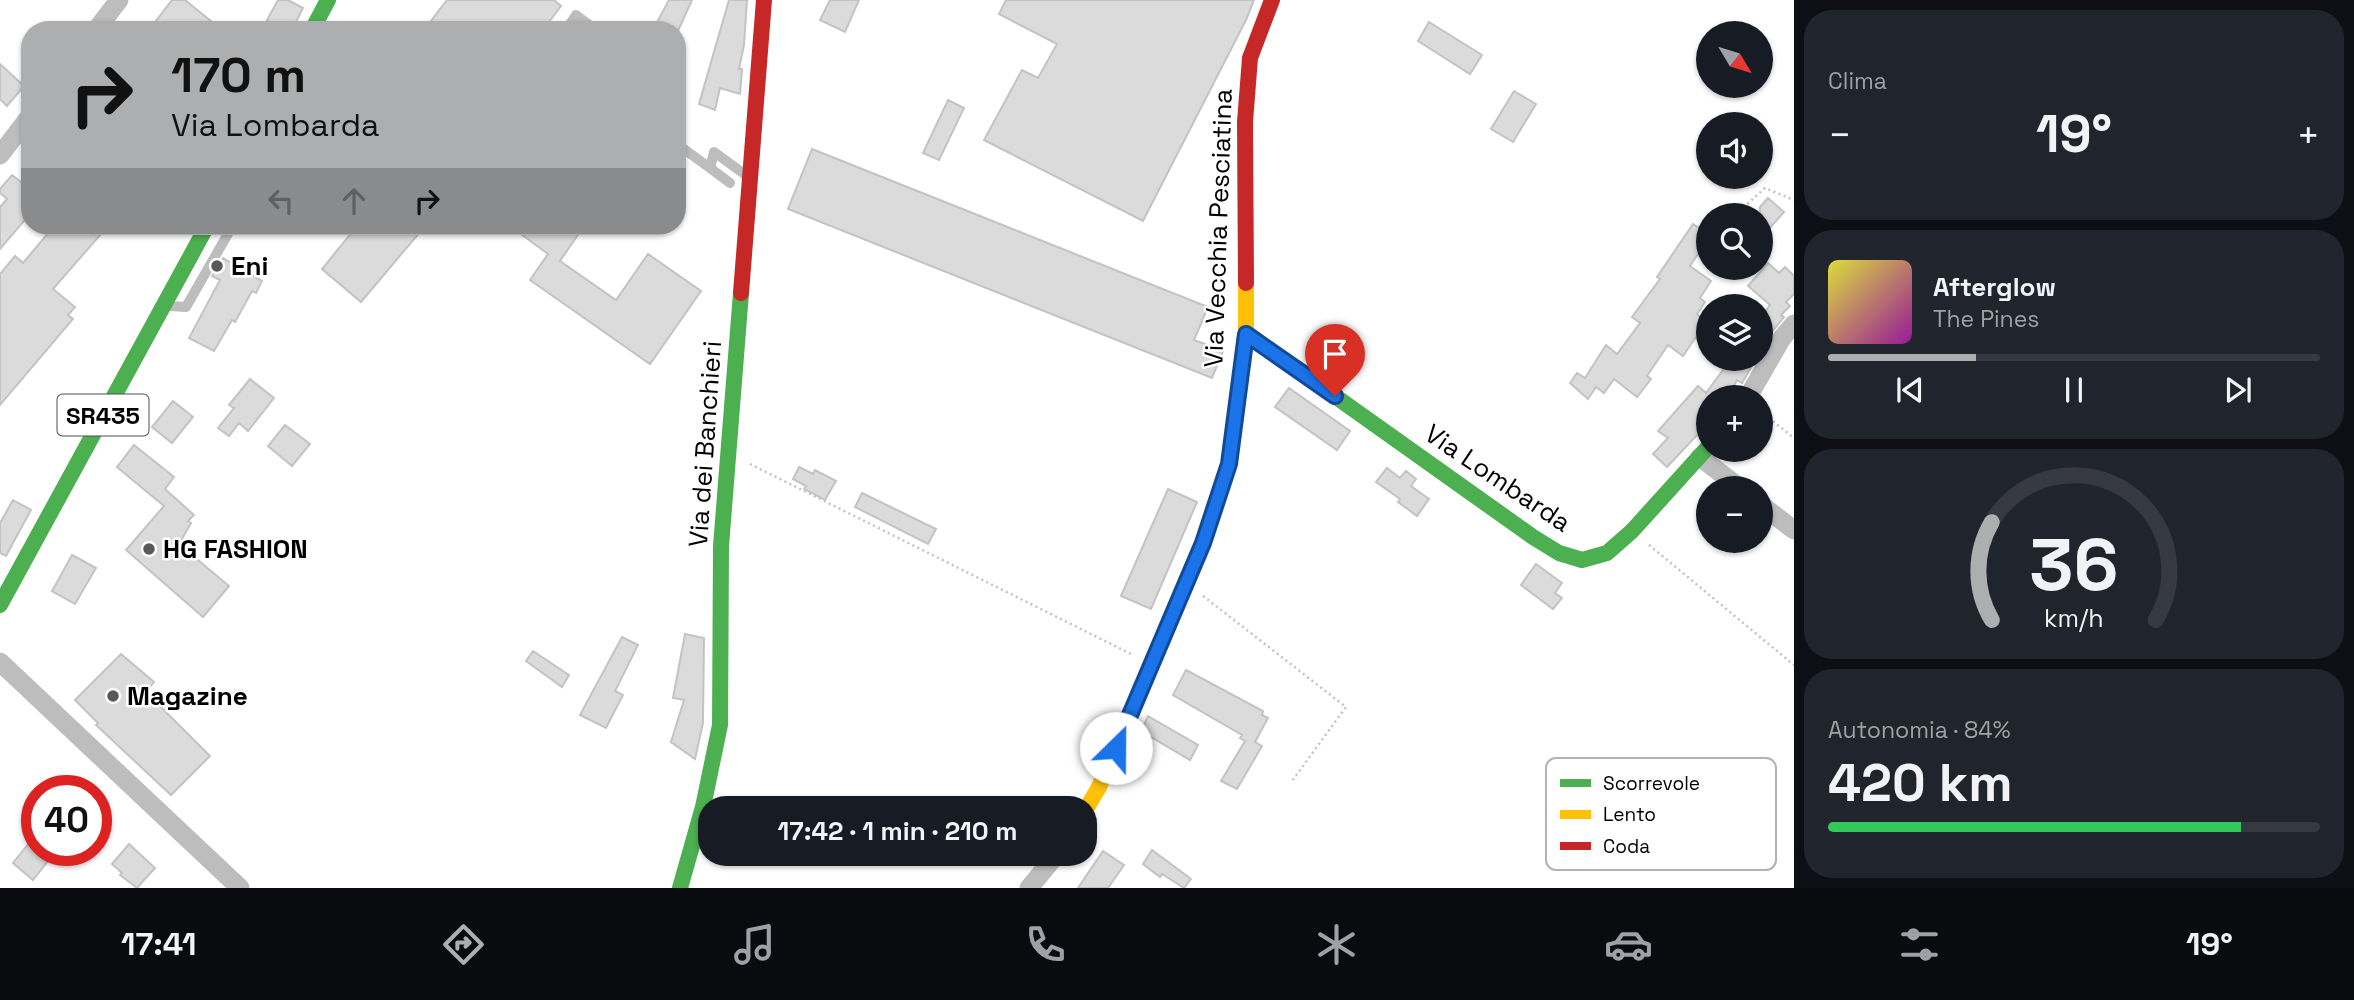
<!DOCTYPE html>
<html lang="it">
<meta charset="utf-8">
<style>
:root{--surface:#171b24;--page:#20242c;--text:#f1f3f6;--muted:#9ea1a6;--line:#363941;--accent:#adaeaf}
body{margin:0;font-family:"Space Grotesk",sans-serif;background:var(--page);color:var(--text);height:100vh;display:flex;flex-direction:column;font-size:26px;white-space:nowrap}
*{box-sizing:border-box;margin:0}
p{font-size:23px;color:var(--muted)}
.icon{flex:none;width:38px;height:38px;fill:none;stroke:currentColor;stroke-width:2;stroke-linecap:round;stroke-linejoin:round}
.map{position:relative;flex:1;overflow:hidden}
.drawer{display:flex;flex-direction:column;gap:10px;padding:10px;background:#0d0f14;width:560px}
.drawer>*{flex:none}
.guide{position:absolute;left:21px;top:21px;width:665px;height:214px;border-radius:28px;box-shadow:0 2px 5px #0004;background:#adaeaf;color:#111;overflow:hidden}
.needle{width:46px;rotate:128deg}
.buttons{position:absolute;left:1696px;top:21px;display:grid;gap:14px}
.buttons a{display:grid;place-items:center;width:77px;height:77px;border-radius:50%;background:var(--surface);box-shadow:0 2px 5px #0004;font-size:35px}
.speed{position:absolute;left:21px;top:775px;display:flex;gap:14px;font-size:35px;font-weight:700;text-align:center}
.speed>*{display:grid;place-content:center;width:91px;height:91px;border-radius:50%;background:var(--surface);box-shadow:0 2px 5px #0004;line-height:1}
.speed .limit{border:10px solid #d22;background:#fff;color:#111}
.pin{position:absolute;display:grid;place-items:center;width:60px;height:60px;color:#fff;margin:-72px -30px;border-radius:50% 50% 50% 0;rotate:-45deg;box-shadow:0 0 7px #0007}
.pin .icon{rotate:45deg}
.me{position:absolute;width:77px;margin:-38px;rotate:23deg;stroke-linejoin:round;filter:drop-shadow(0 0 5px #0008)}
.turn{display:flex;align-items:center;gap:24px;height:147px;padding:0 35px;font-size:32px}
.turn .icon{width:91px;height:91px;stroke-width:2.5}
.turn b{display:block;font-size:49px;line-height:60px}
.lanes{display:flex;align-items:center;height:66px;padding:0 35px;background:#0003;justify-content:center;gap:35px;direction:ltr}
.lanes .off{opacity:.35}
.big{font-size:52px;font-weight:700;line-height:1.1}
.drawer .widget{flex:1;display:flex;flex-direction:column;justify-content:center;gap:10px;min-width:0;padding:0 24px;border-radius:28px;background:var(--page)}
.drawer .dial{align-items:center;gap:0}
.dial svg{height:182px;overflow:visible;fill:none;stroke:var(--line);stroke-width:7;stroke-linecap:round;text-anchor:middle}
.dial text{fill:var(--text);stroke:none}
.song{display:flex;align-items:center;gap:21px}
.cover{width:84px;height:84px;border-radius:10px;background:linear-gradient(135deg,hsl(60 70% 55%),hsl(300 70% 35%))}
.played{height:7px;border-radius:4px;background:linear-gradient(90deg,var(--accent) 30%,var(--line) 30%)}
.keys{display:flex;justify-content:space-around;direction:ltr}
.heat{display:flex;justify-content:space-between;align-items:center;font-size:38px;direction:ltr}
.charge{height:10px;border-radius:5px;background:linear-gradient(90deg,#34c759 84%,var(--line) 0)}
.trip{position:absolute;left:698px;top:796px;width:399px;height:70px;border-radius:28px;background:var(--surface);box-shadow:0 2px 5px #0004;font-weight:700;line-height:70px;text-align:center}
.tabs{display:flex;height:112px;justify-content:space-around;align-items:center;background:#090b0e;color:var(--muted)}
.tabs .icon{width:49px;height:49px}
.tabs .active{color:var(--accent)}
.tabs b{font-size:32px;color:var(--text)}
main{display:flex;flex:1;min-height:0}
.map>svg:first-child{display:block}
.building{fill:#dbdbdb;stroke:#c3c3c3;stroke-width:2}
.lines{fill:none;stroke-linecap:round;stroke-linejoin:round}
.path{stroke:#c2c2c2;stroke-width:2.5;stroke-dasharray:2 3.5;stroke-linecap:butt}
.lane{stroke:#bdbdbd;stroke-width:10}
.street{stroke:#bdbdbd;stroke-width:19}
.fast{stroke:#4caf50;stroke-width:16}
.slow{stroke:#ffc107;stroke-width:16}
.jam{stroke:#c62828;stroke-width:16}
.route-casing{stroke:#114b97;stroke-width:18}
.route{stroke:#1a73e8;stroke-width:12}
.poi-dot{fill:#595959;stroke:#fff;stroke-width:2.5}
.labels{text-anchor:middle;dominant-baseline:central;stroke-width:5;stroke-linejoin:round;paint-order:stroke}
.shield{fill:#fff;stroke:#4c4c4c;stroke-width:2}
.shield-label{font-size:24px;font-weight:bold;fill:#000}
.street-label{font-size:26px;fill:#000;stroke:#fff}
.poi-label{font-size:26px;font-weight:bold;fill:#000;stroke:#fff;text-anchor:start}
.key{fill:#fff;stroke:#b2b2b2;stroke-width:2}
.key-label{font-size:19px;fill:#000}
</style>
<main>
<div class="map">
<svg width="1794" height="888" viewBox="0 0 1794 888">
<rect width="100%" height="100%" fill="#fff"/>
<!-- building -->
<path class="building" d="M172,0H185L222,30H149Z
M278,0H288L303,8L292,30H285L267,20Z
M447,0H554L561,6L543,30H424Z
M669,0H692L677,33V30H668L656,24Z
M729,0H747L744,45L739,69H742L740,94L720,88L715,110L699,104Z
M830,0H859L845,32L820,20Z
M1006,0H1254L1246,20L1143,221L984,140L1022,70L1038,78L1057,44L999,14Z
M1429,22L1482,55L1470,74L1418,41Z
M0,64L24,86L7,106L0,99Z
M1514,91L1536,104L1513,142L1491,129Z
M948,100L964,108L939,160L923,153Z
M812,149L1208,307L1194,340L1223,351L1212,378L788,209Z
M12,175L30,189V214L0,249V207L7,199L0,193V189Z
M1768,198L1784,212L1760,239V207Z
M1693,224L1708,234V239L1690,266L1711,281L1700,298L1705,302L1697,314L1704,320L1698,330L1700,331L1683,356L1668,345L1647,376L1651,379L1637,397L1614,379L1604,393L1596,387L1588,399L1570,383L1577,373L1585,378L1606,345L1617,354L1640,323L1632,317L1660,279L1657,277Z
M54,226H108L53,289L75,307L68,315L73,319L0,405V274L15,256L23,263Z
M357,226H413L420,232L361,302L322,269Z
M510,226H584L560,261L616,300L648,254L701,291L650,364L530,280L548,254Z
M223,258L262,281L256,293L252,291L235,322L232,320L214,351L189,338L220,280L212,276Z
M1768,263L1779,273L1785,267L1794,276V294L1786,302L1790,306L1781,315L1784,317L1772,332L1760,351V318L1770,305L1748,286Z
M1731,359H1756L1742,383L1737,380L1728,397H1708V431L1696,436L1667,467L1653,454L1668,438L1658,431L1698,386L1706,393Z
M250,379L274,398L248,431L239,423L229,436L218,428L234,408L229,405Z
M1289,388L1350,431L1337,450L1275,407Z
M173,401L193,417L172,443L152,427Z
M285,425L310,444L292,466L268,446Z
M134,445L174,477L165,489L194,515L188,521L191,523L179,544L229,586L203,617L126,550L164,506L117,467Z
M799,467L813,474L815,470L836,481L825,500L804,489L806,486L793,479Z
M1387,468L1400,478L1406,471L1416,479L1411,486L1429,499L1417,516L1398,502L1400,499L1376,482Z
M1168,489L1197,502L1151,609L1121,596Z
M862,493L936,529L928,544L855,507Z
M13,500L31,510L6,556L0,553V523Z
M72,555L96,568L75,604L52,591Z
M1536,564L1562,583L1555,593L1562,598L1553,609L1521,585Z
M685,634L704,638L703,723L695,759L671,742L684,700L673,698Z
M622,637L638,645L615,691L623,695L606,728L580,715Z
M533,651L569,675L562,687L526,661Z
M121,654L154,682L146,692L210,756L171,795L96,725L98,723L75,700Z
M1186,670L1263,711L1262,715L1268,718L1255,742L1262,746L1237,789L1221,781L1245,741L1240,738L1242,735L1173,695Z
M1148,716L1198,745L1190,760L1141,731Z
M37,833V850H44L52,856L33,880L13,863Z
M129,844L155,868L137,888L120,875L122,873L112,864Z
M1152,850L1191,879L1184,888L1162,874L1160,877L1143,864Z
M1103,851L1124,865L1108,888H1078Z"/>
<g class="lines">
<!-- path -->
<path class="path" d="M1735,215L1765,188L1794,200
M1760,411L1794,438
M750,464L1133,655
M1649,545L1794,665
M1203,596L1346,707L1292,781"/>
<!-- lane -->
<path class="lane" d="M566,30L576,15L596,30
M677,144L710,168
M730,183L710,168L714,152L747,176
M170,306L186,307L229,232L224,226"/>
<!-- street -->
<path class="street" d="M96,30L119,0
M0,155L30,116
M1748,397L1782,338L1794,324
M1700,457L1740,488
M1760,504L1794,530
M0,662L240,888
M1029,888L1057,854"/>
<!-- fast -->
<path class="fast" d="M312,30L328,0
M1246,333L1533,537L1559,553L1582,560L1607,553L1632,531L1708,447
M0,605L207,226
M680,888L703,807L720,725L721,546L741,293"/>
<!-- slow -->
<path class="slow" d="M1085,811L1099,787L1203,543L1229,464L1246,333V283"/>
<!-- jam -->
<path class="jam" d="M1246,283L1245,122L1250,58L1272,0
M741,293L764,0"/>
</g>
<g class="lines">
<defs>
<path id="route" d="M1116,748L1203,543L1229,464L1246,334L1335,396"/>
</defs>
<!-- route casing -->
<use href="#route" class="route-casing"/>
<!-- route -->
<use href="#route" class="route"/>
</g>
<!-- markers -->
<g class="poi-dot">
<circle cx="217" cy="266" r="7"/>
<circle cx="149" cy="549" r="7"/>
<circle cx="113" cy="696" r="7"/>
</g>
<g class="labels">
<!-- shield labels -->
<rect class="shield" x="57.5" y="394.5" width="91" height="41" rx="5"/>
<g class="shield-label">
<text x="103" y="415">SR435</text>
</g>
<!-- street labels -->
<g class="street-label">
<text transform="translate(1218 228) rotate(-88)">Via Vecchia Pesciatina</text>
<text transform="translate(705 444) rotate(-86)">Via dei Banchieri</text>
<text transform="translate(1498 478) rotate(34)">Via Lombarda</text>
</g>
<!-- poi labels -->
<g class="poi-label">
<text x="231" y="266">Eni</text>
<text x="163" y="549">HG FASHION</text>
<text x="127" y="696">Magazine</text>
</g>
</g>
<!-- legend -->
<rect x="1546" y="758" width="230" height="112" rx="10" class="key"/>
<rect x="1560" y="779" width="31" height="8" fill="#4caf50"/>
<rect x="1560" y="810" width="31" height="9" fill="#ffc107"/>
<rect x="1560" y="842" width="31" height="8" fill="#c62828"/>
<g class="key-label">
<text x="1603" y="790">Scorrevole</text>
<text x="1603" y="821">Lento</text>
<text x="1603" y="853">Coda</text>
</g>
</svg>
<div class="buttons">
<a><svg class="needle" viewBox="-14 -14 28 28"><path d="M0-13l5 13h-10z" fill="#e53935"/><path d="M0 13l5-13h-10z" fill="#9ea1a6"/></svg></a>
<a><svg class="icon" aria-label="sound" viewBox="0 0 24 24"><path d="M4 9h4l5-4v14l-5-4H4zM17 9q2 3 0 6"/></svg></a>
<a><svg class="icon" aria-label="search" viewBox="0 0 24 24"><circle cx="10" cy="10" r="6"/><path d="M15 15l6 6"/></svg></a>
<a><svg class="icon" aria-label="layers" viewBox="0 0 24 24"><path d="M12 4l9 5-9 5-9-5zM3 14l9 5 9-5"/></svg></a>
<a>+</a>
<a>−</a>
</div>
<div class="speed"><div class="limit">40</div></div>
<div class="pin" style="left:1335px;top:396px;background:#d93025"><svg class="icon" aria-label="arrive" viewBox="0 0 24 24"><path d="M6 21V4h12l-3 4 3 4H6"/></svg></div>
<svg class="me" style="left:1116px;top:748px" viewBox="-20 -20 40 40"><circle r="19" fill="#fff"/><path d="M0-13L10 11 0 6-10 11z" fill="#1a73e8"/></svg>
<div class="trip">17:42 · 1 min · 210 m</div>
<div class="guide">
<div class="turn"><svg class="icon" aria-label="right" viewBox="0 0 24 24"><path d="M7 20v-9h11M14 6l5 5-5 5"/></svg><div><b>170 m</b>Via Lombarda</div></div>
<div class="lanes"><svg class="icon off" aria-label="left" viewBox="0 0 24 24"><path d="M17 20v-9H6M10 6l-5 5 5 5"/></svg><svg class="icon off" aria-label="ahead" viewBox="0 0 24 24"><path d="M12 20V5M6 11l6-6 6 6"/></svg><svg class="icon" aria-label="right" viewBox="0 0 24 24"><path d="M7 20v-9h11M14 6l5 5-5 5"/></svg></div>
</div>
</div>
<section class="drawer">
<div class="widget"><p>Clima</p>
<div class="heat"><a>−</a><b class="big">19°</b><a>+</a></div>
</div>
<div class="widget">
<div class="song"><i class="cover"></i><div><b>Afterglow</b><p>The Pines</p></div></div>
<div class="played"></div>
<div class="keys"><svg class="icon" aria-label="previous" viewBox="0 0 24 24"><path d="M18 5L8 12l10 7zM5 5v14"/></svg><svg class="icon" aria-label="pause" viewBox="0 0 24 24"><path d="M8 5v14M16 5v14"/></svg><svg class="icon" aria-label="next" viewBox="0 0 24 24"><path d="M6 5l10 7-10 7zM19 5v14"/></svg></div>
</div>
<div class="widget dial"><svg viewBox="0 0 100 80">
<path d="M14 69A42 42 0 1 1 86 69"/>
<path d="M14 69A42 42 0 0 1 14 26" stroke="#adaeaf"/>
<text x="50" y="56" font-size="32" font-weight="700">36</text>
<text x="50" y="72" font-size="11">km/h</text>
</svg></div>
<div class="widget"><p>Autonomia · 84%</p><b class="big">420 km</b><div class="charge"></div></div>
</section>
</main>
<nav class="tabs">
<b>17:41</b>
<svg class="icon active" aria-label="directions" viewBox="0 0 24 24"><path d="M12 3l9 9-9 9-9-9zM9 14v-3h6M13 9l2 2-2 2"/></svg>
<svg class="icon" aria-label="music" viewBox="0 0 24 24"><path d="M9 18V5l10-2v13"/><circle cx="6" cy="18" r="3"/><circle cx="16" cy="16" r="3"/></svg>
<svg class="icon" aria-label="phone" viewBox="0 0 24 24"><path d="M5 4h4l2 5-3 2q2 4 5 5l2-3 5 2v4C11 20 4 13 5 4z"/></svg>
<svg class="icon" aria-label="climate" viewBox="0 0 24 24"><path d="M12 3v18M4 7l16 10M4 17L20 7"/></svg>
<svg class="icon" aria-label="car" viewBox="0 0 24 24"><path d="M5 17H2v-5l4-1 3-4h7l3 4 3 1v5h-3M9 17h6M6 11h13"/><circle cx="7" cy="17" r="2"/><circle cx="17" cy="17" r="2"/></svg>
<svg class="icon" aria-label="filters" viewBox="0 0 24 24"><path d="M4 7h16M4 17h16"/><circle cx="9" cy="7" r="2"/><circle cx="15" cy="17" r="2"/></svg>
<b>19°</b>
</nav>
